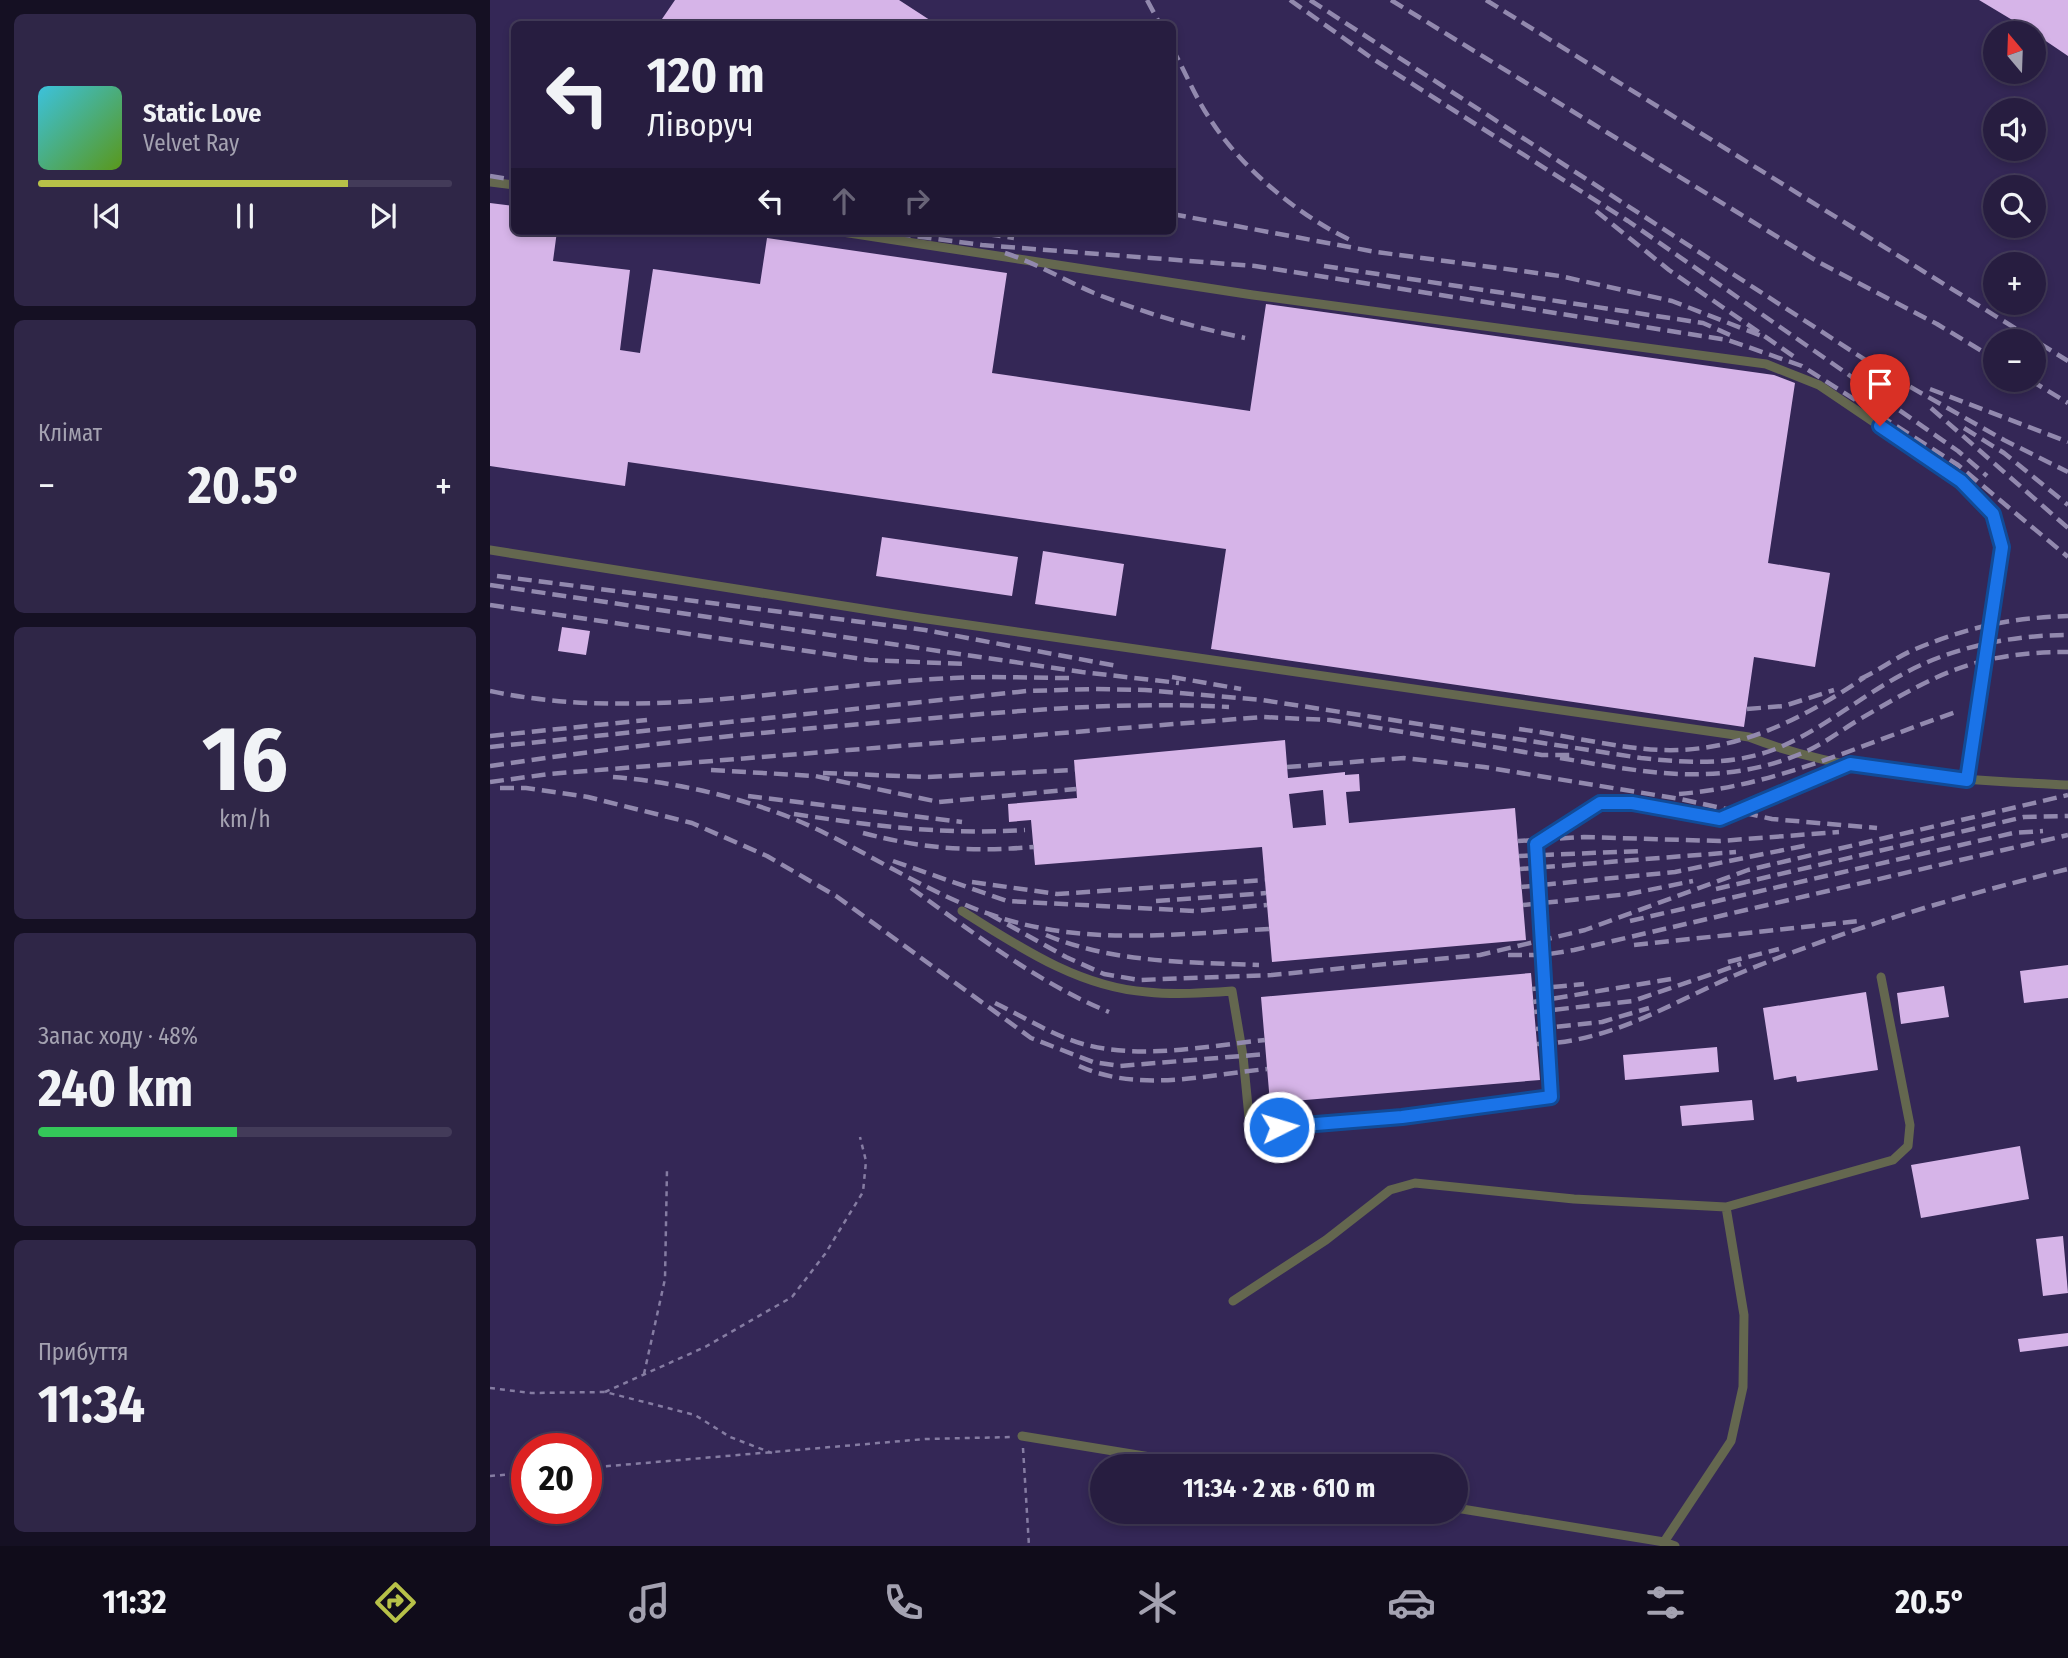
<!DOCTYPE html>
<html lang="uk">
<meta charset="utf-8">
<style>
:root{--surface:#271d40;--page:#2f2647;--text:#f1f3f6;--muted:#a4a2b1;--line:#433b59;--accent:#b7c148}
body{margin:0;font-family:"Fira Sans Condensed",sans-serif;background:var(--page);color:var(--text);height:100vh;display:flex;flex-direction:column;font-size:26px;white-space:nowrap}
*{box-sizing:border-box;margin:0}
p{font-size:23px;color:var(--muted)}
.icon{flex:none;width:38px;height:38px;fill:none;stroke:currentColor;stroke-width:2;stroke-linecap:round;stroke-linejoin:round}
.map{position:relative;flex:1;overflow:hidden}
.sheet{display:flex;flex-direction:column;gap:14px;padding:14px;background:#151023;width:490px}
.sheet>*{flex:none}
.top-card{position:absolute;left:21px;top:21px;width:665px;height:214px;border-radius:10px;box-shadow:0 4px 10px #0003,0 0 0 2px var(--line);background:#271d40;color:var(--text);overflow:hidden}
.needle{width:46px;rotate:341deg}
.controls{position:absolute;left:1493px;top:21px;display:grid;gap:14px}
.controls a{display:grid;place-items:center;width:63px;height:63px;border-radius:50%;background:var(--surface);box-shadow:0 4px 10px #0003,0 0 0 2px var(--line);font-size:35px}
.speed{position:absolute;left:21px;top:1433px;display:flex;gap:14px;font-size:35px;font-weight:700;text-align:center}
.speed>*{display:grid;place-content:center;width:91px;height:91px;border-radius:50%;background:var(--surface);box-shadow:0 4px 10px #0003,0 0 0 2px var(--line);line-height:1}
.speed .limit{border:10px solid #d22;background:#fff;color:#111}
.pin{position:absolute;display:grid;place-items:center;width:60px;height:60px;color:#fff;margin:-72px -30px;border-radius:50% 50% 50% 0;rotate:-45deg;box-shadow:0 0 7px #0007}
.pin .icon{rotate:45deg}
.me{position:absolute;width:77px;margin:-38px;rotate:85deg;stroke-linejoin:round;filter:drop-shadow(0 0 5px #0008)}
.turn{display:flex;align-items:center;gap:24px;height:147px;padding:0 21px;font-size:32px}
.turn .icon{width:91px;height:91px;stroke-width:2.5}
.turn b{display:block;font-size:49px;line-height:60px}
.lanes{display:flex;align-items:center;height:66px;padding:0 21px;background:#0003;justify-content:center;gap:35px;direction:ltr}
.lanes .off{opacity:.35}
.big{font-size:52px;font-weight:700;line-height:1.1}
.sheet .tile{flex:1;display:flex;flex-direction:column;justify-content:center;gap:10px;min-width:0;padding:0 24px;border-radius:10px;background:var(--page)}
.sheet .dial{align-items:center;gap:0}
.dial b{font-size:91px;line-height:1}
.song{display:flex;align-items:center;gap:21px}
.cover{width:84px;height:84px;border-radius:10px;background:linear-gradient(135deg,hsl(190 70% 55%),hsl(90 70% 35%))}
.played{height:7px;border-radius:4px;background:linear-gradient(90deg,var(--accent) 75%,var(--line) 75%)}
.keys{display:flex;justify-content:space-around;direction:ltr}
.heat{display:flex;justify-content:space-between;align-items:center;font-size:38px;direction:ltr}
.charge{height:10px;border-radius:5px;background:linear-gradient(90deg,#34c759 48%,var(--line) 0)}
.trip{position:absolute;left:600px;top:1454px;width:378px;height:70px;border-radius:35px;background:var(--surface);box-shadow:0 4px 10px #0003,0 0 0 2px var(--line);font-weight:700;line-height:70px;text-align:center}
.tabs{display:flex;height:112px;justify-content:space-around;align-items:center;background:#100c1a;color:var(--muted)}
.tabs .icon{width:49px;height:49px}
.tabs .on{color:var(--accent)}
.tabs b{font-size:32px;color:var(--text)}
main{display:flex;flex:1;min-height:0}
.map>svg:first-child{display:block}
.building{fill:#d6b4e8;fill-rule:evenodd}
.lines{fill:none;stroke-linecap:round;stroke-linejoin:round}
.path{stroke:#857ca2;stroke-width:2.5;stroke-dasharray:5 5;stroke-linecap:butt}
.lane{stroke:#64674f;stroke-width:9}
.rail{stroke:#9289ae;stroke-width:4.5;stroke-dasharray:14 7;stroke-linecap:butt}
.route-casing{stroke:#114b97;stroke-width:18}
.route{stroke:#1a73e8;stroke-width:12}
</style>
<main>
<section class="sheet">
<div class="tile">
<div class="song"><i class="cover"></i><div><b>Static Love</b><p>Velvet Ray</p></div></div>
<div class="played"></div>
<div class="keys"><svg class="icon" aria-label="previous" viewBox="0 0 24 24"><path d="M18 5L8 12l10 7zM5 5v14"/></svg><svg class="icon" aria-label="pause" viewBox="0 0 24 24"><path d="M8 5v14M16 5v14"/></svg><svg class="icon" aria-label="next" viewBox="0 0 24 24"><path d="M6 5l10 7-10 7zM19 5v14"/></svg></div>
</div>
<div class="tile"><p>Клімат</p>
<div class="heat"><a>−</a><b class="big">20.5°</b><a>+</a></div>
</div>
<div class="tile dial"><b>16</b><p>km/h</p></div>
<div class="tile"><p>Запас ходу · 48%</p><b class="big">240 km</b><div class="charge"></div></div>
<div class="tile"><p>Прибуття</p><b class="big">11:34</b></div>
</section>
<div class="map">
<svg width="1578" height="1546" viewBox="0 0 1578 1546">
<rect width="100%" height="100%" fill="#342756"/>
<!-- building -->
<path class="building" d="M185,0H409L446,24H181L172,19Z
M1489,0H1578V56L1544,33Z
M0,203L24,206V231H67L63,261L140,270L130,350L150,353L163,269L270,284L277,238L517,273L502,373L760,411L776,304L1284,375L1305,383L1278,563L1340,573L1325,667L1264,657L1254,727L721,649L736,549L138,462L135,486L0,466Z
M392,537L528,557L522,596L386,576Z
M553,551L634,564L626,616L545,604Z
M72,627L100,631L96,655L68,651Z
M795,740L798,778L855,772V775L869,774L870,791L856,792L859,823L1025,808L1036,940L782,962L772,847L545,865L541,820L519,822L518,804L587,798L584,760ZM833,790L836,825L803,828L799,794Z
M1578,965V998L1534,1003L1530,971Z
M1041,973L1050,1080L780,1103L771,997Z
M1454,986L1459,1017L1411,1024L1407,993Z
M1376,992L1388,1070L1307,1082L1306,1076L1284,1080L1273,1008Z
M1227,1047L1229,1072L1135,1080L1133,1055Z
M1262,1100L1264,1120L1192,1126L1190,1106Z
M1530,1146L1539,1199L1431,1218L1421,1165Z
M1573,1236L1578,1293L1553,1296L1546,1239Z
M1578,1333V1346L1530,1352L1528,1339Z"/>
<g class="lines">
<!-- path -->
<path class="path" d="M154,1374L175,1279L177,1169
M0,1388L41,1393L115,1392L205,1415L240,1437L282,1453
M115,1392L215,1347L302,1297L335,1254L373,1192L376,1161L370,1137
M533,1448L539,1546
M96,1468L435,1439L522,1437
M0,1476L37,1473"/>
<!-- lane -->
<path class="lane" d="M0,182L24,185
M346,231L763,295L1276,364L1329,385L1471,481L1503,515L1512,547L1477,780
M0,550L430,618L1259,737C1359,776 1473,780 1578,785
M472,911C528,946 588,987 657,992C685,995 714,993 742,991L753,1056L759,1117L771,1124L789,1127L912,1117L1061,1097L1046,844L1110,803H1142L1230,819L1358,765
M743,1301L836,1240L900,1190L925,1183L1084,1199L1236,1207L1403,1160L1418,1146L1420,1125L1391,977
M532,1436L715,1466
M966,1508L1174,1542L1185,1546
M1174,1542L1241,1441L1253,1387L1254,1315L1236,1207"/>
<!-- rail -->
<path class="rail" d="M657,0L670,24
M800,0L883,59L1138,221L1468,451L1497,476
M820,0L1394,372L1514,440L1578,472
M901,0L1330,263L1447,324L1505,359
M996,0L1578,361
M682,48C695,71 705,97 720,119C751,168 812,219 865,242
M0,176L24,180
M1106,211L1179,270L1306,358
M682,214L886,252L1070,276L1182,301L1277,338
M386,231L492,245L765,266L1238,340L1312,366L1468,465L1578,557
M476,231L524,238
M515,253C546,263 574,280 604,293C654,313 703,327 755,338
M834,266L1213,323L1240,335
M1540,380L1578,403
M1440,389L1578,442
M1441,408L1578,528
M1474,428L1514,453L1578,505
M7,576L435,630L627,666
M0,585L592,672L689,683
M0,605L379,660L475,664
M682,677L751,689
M1370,679C1388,671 1405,658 1423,650C1478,627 1519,618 1578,616
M0,691C150,723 312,685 463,678C502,676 541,678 580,678
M1257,709L1294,706L1344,690
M1029,729C1075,735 1126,748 1171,750C1249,753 1316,717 1378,675
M0,736L157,720
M0,747L537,691L606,689L655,690L772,700L1151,758C1197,763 1244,766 1288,748C1333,729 1370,697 1413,674C1462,647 1522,635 1578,635
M1070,758C1153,772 1228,788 1310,754C1331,746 1350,731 1370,719C1447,674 1485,652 1578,652
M0,766C140,745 280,731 421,720C527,711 632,701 739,707
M797,767L914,758L994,767L1190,799L1282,819L1387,828
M221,770L325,776L449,802L586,789
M333,773L438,777L585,770
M123,777C183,782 242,795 299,817C369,845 432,892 505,916C593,946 687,934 779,929
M0,782L59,774L772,717L840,720L1052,755H1080
M10,788H36L98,797L202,823L277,856L346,896L541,1038L603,1062L630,1066L776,1054
M1189,794C1288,786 1377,742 1469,711
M258,796L472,822
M304,814C383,826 454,835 535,830
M373,833C434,849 482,852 544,847
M1028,841L1094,837L1230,841L1349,832
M1029,856L1151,851
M403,861L517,901L705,911L777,905
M1030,869L1246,852
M482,882L567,894L775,880
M1031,887L1185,872L1318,845
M421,888C484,933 546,982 619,1012
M1226,889L1534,817L1578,816
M666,901L776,893
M1033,905L1139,894L1203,881
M499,914L576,957L614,974L649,980L782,975L990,955L1095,930L1258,870L1578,795
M1140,921L1523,833L1553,831
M556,935C624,963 695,962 769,965
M1144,945L1370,921
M1018,955H1053L1084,950L1578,835
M1238,962L1289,949
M1042,989L1094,984
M1043,1002L1181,979
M505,1003C534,1017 562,1035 593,1044C650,1060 717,1046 775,1040
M1044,1012L1143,1001L1251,964
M1046,1029L1112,1022L1159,1008
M1047,1044C1125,1042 1185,1000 1255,971C1360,928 1468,896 1578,869
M589,1066C649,1093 714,1075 777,1069"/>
</g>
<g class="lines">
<defs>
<path id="route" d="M789,1127L912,1117L1061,1097L1046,844L1110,803H1142L1230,819L1360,764L1477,780L1512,547L1503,514L1471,481L1390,426"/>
</defs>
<!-- route casing -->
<use href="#route" class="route-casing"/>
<!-- route -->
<use href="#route" class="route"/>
</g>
</svg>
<div class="controls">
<a><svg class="needle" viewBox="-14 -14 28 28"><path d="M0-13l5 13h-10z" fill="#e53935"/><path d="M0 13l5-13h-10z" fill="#a4a2b1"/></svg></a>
<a><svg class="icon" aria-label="sound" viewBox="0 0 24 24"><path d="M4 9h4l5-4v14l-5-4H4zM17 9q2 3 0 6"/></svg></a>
<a><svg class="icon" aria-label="search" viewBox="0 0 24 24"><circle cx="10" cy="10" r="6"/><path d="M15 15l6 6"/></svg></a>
<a>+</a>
<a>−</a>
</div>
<div class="speed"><div class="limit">20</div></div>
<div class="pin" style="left:1390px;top:426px;background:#d93025"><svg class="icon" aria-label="arrive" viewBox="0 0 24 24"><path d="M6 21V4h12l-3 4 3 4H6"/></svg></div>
<svg class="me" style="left:789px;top:1127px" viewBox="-20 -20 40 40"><circle r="17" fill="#1a73e8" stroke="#fff" stroke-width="3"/><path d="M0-11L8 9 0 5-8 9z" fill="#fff"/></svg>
<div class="trip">11:34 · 2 хв · 610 m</div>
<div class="top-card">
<div class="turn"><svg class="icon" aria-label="left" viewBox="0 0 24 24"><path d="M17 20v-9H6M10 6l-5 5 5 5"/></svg><div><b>120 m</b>Ліворуч</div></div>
<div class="lanes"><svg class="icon" aria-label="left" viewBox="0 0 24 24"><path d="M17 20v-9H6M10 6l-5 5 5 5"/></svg><svg class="icon off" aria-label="ahead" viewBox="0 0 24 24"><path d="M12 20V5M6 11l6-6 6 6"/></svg><svg class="icon off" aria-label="right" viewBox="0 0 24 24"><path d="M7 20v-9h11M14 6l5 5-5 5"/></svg></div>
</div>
</div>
</main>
<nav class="tabs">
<b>11:32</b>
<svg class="icon on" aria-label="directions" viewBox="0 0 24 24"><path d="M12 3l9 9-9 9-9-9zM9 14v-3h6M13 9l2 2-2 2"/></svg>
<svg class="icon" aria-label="music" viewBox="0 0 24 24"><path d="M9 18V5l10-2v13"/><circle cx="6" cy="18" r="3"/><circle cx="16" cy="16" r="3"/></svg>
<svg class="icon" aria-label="phone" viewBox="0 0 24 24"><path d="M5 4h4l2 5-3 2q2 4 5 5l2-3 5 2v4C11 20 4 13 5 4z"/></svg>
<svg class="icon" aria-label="climate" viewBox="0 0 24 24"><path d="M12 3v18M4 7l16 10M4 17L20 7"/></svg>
<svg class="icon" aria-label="car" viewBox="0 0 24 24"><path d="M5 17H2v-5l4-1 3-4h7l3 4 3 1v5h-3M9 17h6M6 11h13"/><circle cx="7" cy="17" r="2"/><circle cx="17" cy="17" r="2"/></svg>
<svg class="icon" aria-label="filters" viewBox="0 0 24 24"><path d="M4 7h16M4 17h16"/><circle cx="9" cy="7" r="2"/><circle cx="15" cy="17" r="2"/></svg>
<b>20.5°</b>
</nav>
